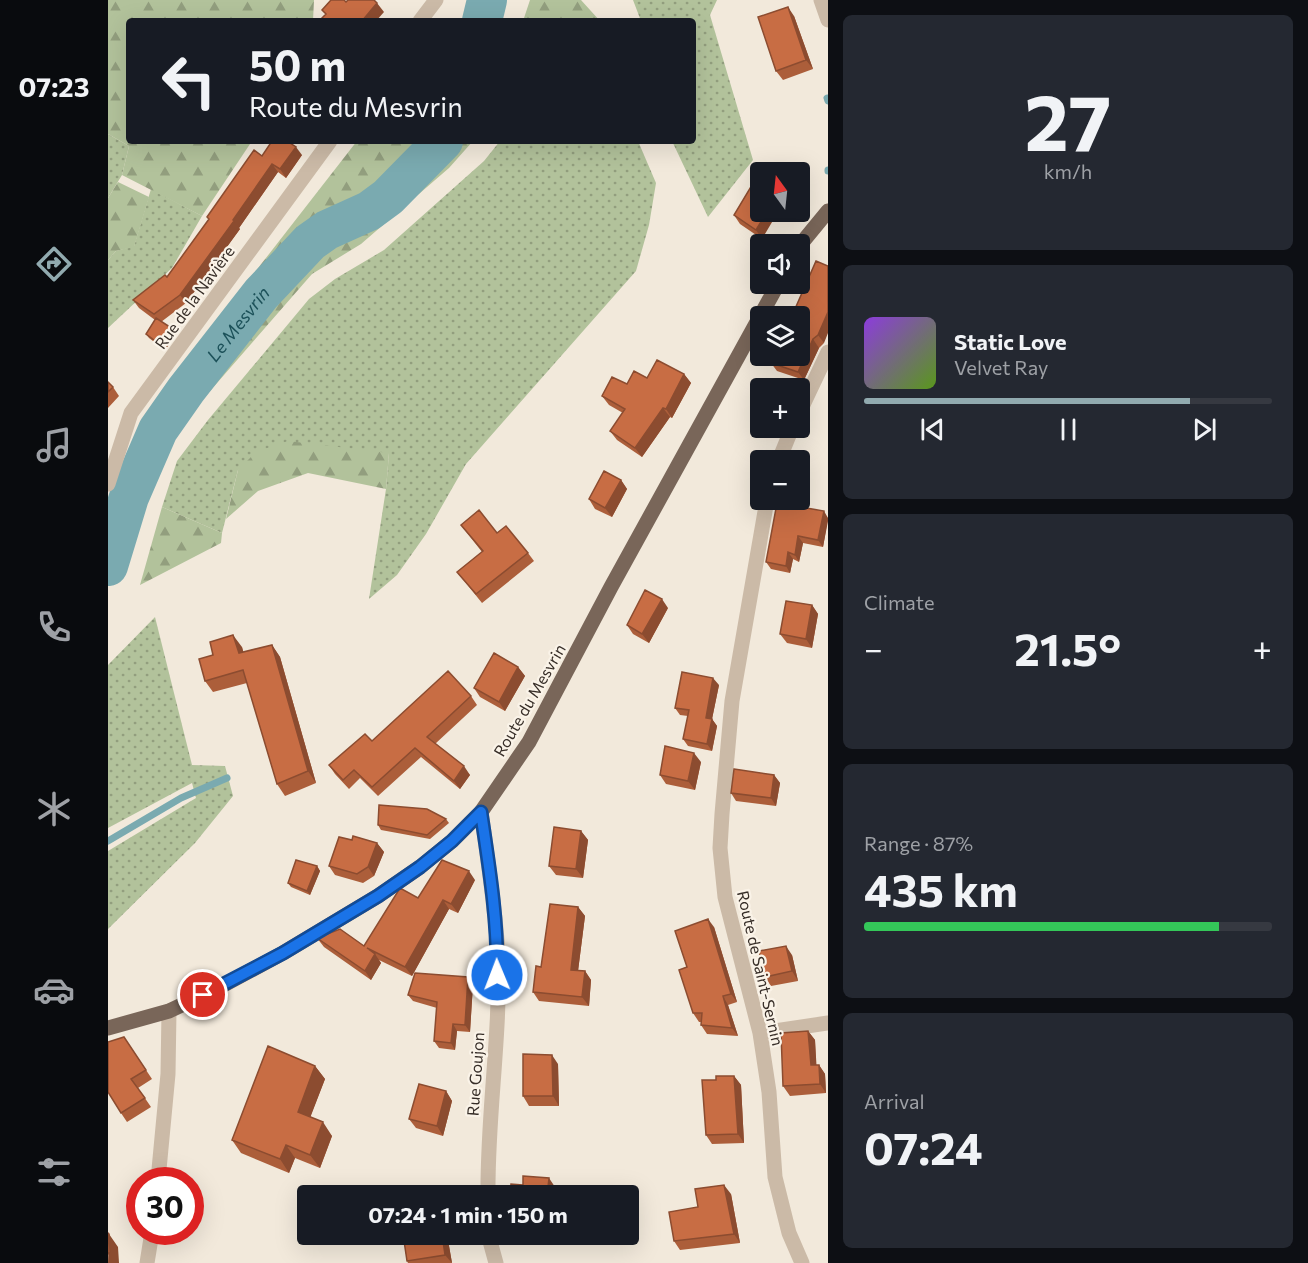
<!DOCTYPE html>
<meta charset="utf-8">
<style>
:root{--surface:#171b24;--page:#242831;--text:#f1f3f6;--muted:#9ea1a6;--line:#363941;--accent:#91aaaf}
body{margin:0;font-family:Commissioner,sans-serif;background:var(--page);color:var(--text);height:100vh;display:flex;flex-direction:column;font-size:22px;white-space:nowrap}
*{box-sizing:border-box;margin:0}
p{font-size:20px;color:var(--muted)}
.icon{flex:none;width:33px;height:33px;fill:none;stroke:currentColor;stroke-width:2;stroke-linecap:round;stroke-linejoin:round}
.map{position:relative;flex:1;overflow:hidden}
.details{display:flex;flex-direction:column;gap:15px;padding:15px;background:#0d0f14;width:480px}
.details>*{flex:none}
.hud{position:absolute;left:18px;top:18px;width:570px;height:126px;border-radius:6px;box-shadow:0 6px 24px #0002;background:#171b24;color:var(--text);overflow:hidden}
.needle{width:39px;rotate:345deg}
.controls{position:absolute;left:642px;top:162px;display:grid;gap:12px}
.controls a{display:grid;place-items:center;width:60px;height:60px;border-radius:6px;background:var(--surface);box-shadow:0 6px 24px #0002;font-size:30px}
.speed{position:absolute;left:18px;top:1167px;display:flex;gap:12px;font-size:30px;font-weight:700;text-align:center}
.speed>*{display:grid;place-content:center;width:78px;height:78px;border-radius:50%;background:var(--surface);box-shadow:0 6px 24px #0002;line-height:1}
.speed .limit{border:9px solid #d22;background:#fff;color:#111}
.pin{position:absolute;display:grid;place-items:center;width:51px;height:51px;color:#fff;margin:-26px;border:3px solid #fff;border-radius:50%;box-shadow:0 2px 6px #0007}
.me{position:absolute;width:66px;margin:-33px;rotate:359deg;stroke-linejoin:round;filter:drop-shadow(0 0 4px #0008)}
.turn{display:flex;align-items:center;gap:21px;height:126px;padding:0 24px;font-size:27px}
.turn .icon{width:78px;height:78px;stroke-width:2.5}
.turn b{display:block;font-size:42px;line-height:51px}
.big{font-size:45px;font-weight:700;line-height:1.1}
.details .tile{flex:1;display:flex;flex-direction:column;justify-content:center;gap:9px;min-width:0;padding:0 21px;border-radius:9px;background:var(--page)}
.details .dial{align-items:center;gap:0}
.dial b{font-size:78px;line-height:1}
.song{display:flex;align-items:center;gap:18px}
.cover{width:72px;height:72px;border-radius:9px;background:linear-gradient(135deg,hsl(270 70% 55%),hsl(90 70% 35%))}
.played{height:6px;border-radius:3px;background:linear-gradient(90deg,var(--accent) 80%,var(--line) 80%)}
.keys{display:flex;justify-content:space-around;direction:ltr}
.heat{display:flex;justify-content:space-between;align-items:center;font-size:33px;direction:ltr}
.charge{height:9px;border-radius:4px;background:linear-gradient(90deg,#34c759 87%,var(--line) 0)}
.trip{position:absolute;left:189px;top:1185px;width:342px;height:60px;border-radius:6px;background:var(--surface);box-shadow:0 6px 24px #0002;font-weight:700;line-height:60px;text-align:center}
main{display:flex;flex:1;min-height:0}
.menu{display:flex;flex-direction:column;width:108px;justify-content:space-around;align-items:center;background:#090b0e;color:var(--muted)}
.menu .icon{width:42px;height:42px}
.menu .selected{color:var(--accent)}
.menu b{font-size:27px;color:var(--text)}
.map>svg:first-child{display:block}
.grass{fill:url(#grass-dots)}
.forest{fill:url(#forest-firs)}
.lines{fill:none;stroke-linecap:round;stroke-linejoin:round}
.stream{stroke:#7aaab0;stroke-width:7}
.river{stroke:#7aaab0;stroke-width:40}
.minor{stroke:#cbbaa7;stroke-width:15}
.major{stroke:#796659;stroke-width:15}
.wall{fill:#ac5e3a}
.shaded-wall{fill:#8c4c30}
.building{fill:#c86d44;stroke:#8c4c30;stroke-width:1.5}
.route-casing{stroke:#114b97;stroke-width:15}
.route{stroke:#1a73e8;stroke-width:10}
.labels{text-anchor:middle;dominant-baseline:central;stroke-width:4.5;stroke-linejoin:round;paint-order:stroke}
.street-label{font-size:16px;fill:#372e28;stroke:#faf3e8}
.water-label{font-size:18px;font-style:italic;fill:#1c5159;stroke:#faf3e8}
</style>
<main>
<nav class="menu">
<b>07:23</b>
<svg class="icon selected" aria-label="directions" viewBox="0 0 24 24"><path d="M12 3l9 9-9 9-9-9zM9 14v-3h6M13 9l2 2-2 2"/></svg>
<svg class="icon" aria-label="music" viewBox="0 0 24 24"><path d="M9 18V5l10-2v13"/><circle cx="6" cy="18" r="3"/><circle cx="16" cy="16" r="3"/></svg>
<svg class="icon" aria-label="phone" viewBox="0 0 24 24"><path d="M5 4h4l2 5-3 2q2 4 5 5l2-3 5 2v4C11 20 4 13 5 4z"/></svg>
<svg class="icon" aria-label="climate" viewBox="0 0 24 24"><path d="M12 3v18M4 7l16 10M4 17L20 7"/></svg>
<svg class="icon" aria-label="car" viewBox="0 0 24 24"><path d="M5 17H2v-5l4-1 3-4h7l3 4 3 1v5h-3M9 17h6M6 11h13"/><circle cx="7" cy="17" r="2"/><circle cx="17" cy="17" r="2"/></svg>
<svg class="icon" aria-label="filters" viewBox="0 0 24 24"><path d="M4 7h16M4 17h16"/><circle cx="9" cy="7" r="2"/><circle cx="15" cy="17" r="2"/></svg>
</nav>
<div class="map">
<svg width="720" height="1263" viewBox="0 0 720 1263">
<defs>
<pattern id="grass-dots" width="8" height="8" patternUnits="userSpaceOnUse" patternTransform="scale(1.5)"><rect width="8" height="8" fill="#b2c29b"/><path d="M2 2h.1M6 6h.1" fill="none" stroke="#929e7e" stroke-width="1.8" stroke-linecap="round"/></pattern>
<pattern id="forest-firs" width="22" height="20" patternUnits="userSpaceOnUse" patternTransform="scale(1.5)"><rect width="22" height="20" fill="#b2c29b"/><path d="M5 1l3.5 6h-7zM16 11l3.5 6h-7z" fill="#929e7e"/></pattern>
</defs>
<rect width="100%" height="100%" fill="#f2e9db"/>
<!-- grass -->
<path class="grass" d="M525,0H609L602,15L645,160L600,217L564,141H585V21H533Z
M0,134L21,146L14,175L0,198Z
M392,141H530L548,183L541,225L528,271L358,464L318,534L289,575L261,599L278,489L281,453L130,470L114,533L54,507L69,461L100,420L201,299L227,279L276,250L376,161Z
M43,189L94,216L64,268L0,328V260L8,251L26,246Z
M47,617L84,765L117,766L125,796L87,843L0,929V851L88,798L84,783L0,828V665Z"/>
<!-- forest -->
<path class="forest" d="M0,0H206L205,21H21V141H144L94,216L14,175L21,146L0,134Z
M422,0H473L492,21H415Z
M249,141H321L296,169L265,199L242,209L202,234L132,307L133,290Z
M342,141H365L341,168L253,244L204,274L69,429L70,417L155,307L220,239L256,225L281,204Z
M10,182L41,197L26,247L8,251L0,260V198Z
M180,441L281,453L278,489L200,473L150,491L118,519L130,470L148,452Z
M54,507L114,533L113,543L32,585Z"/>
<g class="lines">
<!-- stream -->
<path class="stream" d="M719,98L720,101
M720,171V170
M0,841L73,798L119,778"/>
<!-- river -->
<g class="river">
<path d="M374,21L379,0"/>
<path id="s1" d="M0,566L21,497L50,430L78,390L153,294L202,242L219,230L261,211L280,197L335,141"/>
</g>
<!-- minor -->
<path class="minor" d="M713,0L720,20
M312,21L328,0
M692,411L720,352
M671,460L684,428
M0,484L23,413L222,141
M659,500L624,701L614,814L612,848L617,897L652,1033L661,1092L667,1177L681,1233L694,1263
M373,812C380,859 387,906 390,953C393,1034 379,1115 380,1196
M652,1033L720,1023
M50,1180L60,1074L61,1011
M380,1234L388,1263
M39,1263L44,1232"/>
<!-- major -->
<path class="major" d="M692,245L720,211
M0,1028L61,1011L112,987L175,953L270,896L312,867L344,841L373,812L421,742L503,587L670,284"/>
</g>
<!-- wall -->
<path class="wall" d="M686,16L705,69L675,80L668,71Z
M194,155L178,178L170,172L131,228L132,229L78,303L53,322L68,334L57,350L41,338L38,334L47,320L31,308L25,300L59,277L101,220L99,217L154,156Z
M653,170L654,239L632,224L626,215Z
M708,261L716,343L711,348L696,380L669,371L663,363L692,356V316L687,309Z
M576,374L583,383L564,418L562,417L534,457L509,440L502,431L515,413L501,405L494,396L519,384L539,378Z
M0,382L5,387L11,396L0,408Z
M513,480L519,489L504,517L487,509L481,499Z
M669,503L720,518L715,547L695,543L691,562L685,559L682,573L663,569L658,562Z
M353,525L389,533L420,553L426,561L374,603L349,572L374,552Z
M704,605L710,614L704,648L679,643L672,634Z
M560,608L541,643L525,634L519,625Z
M164,645L172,657L208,783L177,796L169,784L139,683L105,692L97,681L134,647L135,652Z
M410,667L417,676L397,711L372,697L366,688Z
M611,685L604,719L609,726L604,751L580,746L575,739L580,716L572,715L567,708Z
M363,696L369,705L327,744L362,775L352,789L313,757L270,796L252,778L241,789L227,774L221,765L264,741Z
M593,762L587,790L558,784L552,775Z
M666,775L672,783L668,806L628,801L623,793Z
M338,819L341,823L322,839L273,830L270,825Z
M473,831L480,840L475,878L448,875L441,866Z
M244,840L269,843L276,852L266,876L255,883L227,875L221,866Z
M209,866L212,871L202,895L183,887L180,883Z
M367,880L350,913L341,909L304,976L271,960L273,963L263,980L216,947L209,938L256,946L310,898Z
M470,907L477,916L470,971H477L483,980L481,1006L431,1001L425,992Z
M606,927L629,1002L620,1005L630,1036L599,1034L593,1025L594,1022H591L585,1013L579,967Z
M684,955L690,981L663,986L657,977Z
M360,977L365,984L362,1032L349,1031L347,1050L331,1048L326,1041L329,1008L305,1001L300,995Z
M700,1031L707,1040L708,1065H711L717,1074L718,1093L682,1096L675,1086Z
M16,1037L44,1079L30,1088L43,1107L19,1122L13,1113Z
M450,1064L451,1106H421L415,1096Z
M207,1066L217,1079L202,1117L224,1136L212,1168L187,1158L181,1173L133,1153L124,1140Z
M626,1076L633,1085L636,1143L604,1144L598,1135L608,1080Z
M338,1091L344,1101L335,1136L308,1128L301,1119Z
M623,1194L632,1243L572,1250L566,1241L590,1207Z
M295,1234H339L344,1263H300L299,1261Z"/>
<!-- shaded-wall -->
<path class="shaded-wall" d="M269,3L276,12L268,21H254Z
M680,7L686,16L705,69L698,60Z
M188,147L194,155L178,178L172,169Z
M164,164L170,172L131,228L132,229L78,303L72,295Z
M659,212H670L654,239L648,230Z
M720,312V333L716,343L710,335Z
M65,329L68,334L57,350L54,346Z
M705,339L711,348L696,380L690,372Z
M576,374L583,383L564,418L558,409Z
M555,408L562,417L534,457L527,448Z
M513,480L519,489L504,517L497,508Z
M716,511L720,518V521L715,547L710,540Z
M690,536L695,543L691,562L687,555Z
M680,552L685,559L682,573L678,566Z
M554,599L560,608L541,643L534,634Z
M704,605L710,614L704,648L698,639Z
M125,635L134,647L139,665L131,653Z
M164,645L172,657L208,783L200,771Z
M410,667L417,676L397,711L391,702Z
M605,678L611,685L604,719L609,726L604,751L599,744L598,718Z
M586,753L593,762L587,790L580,781Z
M356,766L362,775L352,789L346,781Z
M666,775L672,783L668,806L663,798Z
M473,831L480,840L475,878L468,869Z
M269,843L276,852L266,876L260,867Z
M209,866L212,871L202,895L199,891Z
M361,871L367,880L350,913L343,904Z
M335,900L341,909L304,976L297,967Z
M470,907L477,916L469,979L463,970Z
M600,919L606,927L629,1002L623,994Z
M678,946L684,955L690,981L684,971Z
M267,954L273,963L263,980L257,971Z
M477,971L483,980L481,1006L474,997Z
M360,977L365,984L362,1032L357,1025Z
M615,996L620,1005L630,1036L624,1028Z
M345,1024L349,1031L347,1050L343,1043Z
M700,1031L707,1040L709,1074L703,1065Z
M444,1055L450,1064L451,1106L445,1096Z
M711,1065L717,1074L718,1093L712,1084Z
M207,1066L217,1079L199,1126L190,1112Z
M626,1076L633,1085L636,1143L630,1134Z
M338,1091L344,1101L335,1136L329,1126Z
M215,1122L224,1136L212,1168L202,1155Z
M178,1145L187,1158L181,1173L172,1159Z
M441,1178L447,1187V1196H439Z
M616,1185L623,1194L632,1243L626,1234Z
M1,1234L10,1247L11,1263H0Z
M334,1234L339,1235L344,1263L337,1255Z"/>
<!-- building -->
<path class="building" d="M223,0H236L238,2L240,0H266L269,3L254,21H213L212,20L218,14L214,10Z
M680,7L698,60L668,71L650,17Z
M164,141H179L188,147L172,169L164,164L125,220L126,221L72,295L46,314L25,300L57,275L59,277L101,219L99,217L146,150L154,156Z
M653,170L657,172H652V212H659L648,230L626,215Z
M708,261L720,266V312L710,335L705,339L690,372L663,363L666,356H692L691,316L693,312L687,309Z
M48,318L65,329L54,346L38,334Z
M549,360L576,374L558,409L555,408L527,448L502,431L517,409L494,396L504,377L519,384L526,371L539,378Z
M0,382L5,387L0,392Z
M496,471L513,480L497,508L481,499Z
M669,503L716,511L710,540L690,536L687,555L680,552L678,566L658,562Z
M371,510L389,533L398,526L420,553L368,594L349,572L375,551L353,525Z
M537,590L554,599L534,634L519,625Z
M678,601L704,605L698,639L672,634Z
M125,635L131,653L164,645L200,771L169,784L135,670L97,681L91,659L105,655L102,642Z
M386,653L410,667L391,702L366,688Z
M340,671L363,696L319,737L356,766L346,781L307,748L264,787L246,770L235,780L221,765L257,734L264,741Z
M574,672L605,678L598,718L604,719L599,744L575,739L581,710L567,708Z
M557,746L586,753L580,781L552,775Z
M626,769L666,775L663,798L623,793Z
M271,805L319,809L338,819L319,835L270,825Z
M446,827L473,831L468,869L441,866Z
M245,836L269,843L260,867L249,874L221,866L231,837L244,840Z
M188,860L209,866L199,891L180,883Z
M334,860L361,871L343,904L335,900L297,967L259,948L267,954L257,971L209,938L232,929L256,946L292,888L310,898Z
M442,904L470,907L463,970L477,971L474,997L425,992L428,966L433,967Z
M600,919L623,994L615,996L624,1028L593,1025L594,1013H585L571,970L579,967L567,931Z
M678,946L684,971L657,977L651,951Z
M307,973L360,977L357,1025L345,1024L343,1043L326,1041L329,1002L300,995Z
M700,1031L703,1065H711L712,1084L675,1086L673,1033Z
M16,1037L38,1070L23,1079L37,1098L13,1113L0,1092V1042Z
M160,1046L207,1066L190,1112L215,1122L202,1155L178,1145L172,1159L124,1140Z
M415,1054L444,1055L445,1096H415Z
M608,1076H626L630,1134L598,1135L594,1080H608Z
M311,1084L338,1091L329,1126L301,1119Z
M415,1176L441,1178L439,1196H402L403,1184L415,1185Z
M616,1185L626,1234L566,1241L561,1212L590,1207L587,1189Z
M0,1233L1,1234L2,1252L0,1254Z
M295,1234H334L337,1255L299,1261Z"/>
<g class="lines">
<defs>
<path id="route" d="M95,995L175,953L270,896L312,867L344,841L373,812C381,866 390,920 389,975"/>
</defs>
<!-- route casing -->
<use href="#route" class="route-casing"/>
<!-- route -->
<use href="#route" class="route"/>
</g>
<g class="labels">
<!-- street labels -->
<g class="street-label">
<text transform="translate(86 297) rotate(-54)">Rue de la Navière</text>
<text transform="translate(421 700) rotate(-60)">Route du Mesvrin</text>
<text transform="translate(653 968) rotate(77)">Route de Saint-Sernin</text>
<text transform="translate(367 1074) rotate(-86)">Rue Goujon</text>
</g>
<!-- water labels -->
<g class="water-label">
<text stroke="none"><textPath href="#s1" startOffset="278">Le Mesvrin</textPath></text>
</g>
</g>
</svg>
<div class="controls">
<a><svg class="needle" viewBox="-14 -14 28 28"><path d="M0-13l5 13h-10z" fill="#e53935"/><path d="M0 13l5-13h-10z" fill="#9ea1a6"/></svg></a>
<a><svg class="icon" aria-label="sound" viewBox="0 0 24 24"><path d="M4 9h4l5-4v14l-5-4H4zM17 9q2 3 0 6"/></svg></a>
<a><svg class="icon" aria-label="layers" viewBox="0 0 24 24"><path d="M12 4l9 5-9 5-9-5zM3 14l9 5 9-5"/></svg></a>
<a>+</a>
<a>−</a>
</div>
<div class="speed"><div class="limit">30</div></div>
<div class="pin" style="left:95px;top:995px;background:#d93025"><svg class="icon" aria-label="arrive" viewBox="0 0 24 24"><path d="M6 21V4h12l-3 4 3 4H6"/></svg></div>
<svg class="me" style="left:389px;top:975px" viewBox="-20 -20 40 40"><circle r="17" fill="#1a73e8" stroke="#fff" stroke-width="3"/><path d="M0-11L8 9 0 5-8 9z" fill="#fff"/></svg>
<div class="trip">07:24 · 1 min · 150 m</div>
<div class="hud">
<div class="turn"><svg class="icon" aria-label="left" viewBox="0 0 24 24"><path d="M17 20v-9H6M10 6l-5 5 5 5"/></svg><div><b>50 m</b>Route du Mesvrin</div></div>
</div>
</div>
<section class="details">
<div class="tile dial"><b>27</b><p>km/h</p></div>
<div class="tile">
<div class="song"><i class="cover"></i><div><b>Static Love</b><p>Velvet Ray</p></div></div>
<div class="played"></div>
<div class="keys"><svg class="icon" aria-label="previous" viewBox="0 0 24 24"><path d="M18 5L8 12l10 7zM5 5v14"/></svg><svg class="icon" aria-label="pause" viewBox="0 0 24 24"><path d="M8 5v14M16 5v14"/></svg><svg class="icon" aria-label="next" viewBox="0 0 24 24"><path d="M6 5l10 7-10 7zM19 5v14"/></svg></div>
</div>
<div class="tile"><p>Climate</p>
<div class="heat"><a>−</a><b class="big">21.5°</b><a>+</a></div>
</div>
<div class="tile"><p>Range · 87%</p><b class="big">435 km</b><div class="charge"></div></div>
<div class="tile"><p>Arrival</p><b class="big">07:24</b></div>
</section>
</main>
